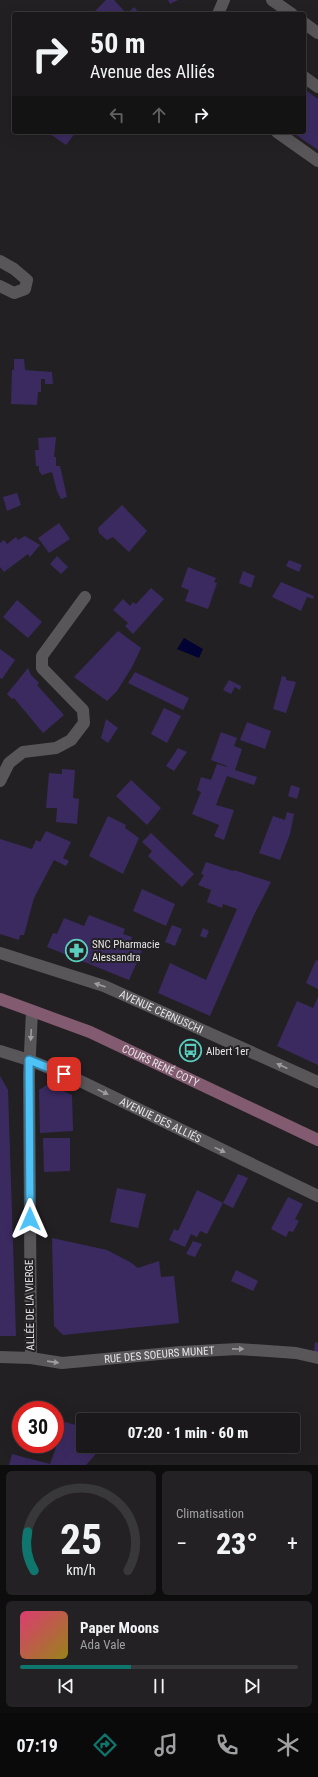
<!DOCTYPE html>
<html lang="fr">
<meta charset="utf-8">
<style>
:root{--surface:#1a181a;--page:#232123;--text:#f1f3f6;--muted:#9fa0a2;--line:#383739;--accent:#0f766e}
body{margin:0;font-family:"Roboto Condensed",sans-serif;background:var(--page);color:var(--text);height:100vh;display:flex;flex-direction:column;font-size:15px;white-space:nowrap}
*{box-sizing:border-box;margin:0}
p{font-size:13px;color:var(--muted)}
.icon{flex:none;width:22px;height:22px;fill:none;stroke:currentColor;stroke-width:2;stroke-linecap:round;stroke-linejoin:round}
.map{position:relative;height:1465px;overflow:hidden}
.sheet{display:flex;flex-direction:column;gap:6px;padding:6px;background:#0e0d0e;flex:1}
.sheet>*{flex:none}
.top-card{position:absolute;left:12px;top:12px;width:294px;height:122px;border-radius:4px;box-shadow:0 4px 16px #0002,0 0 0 1px var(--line);background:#1a181a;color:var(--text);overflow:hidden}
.speed{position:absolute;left:12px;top:1401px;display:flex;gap:8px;font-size:20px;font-weight:700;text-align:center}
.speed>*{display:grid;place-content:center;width:52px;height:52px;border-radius:50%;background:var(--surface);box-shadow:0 4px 16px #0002,0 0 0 1px var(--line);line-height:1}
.speed .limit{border:6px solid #d22;background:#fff;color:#111}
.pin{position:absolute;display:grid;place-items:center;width:34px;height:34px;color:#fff;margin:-17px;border-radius:8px;box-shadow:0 2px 6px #0006}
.me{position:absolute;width:44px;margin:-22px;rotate:0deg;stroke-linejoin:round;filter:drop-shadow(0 0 3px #0008)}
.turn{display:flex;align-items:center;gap:14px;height:84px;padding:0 12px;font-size:18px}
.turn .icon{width:52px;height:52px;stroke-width:2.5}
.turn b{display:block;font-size:28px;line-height:34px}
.lanes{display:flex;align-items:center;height:38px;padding:0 12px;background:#0003;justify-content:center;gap:20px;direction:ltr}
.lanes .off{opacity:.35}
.big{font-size:30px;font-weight:800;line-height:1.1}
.sheet .card{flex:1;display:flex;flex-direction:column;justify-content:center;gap:6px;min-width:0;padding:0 14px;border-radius:6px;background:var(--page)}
.sheet .dial{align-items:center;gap:0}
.dial svg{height:104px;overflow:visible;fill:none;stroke:var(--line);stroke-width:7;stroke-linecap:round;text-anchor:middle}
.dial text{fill:var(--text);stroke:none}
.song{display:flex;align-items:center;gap:12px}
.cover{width:48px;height:48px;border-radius:6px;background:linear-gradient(135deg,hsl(340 70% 55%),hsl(50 70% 35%))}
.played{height:4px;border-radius:2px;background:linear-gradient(90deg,var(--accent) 40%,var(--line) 40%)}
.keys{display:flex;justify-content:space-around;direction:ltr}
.heat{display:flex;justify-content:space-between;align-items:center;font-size:22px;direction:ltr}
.sheet .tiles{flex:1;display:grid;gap:6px;grid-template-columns:1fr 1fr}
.card:last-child{grid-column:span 2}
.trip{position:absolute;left:76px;top:1413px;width:224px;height:40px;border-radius:4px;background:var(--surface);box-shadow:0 4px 16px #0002,0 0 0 1px var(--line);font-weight:800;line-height:40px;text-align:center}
.tabs{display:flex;height:64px;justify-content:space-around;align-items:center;background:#0a0a0a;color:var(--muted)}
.tabs .icon{width:28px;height:28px}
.tabs .on{color:var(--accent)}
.tabs b{font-size:18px;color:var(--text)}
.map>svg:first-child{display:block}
.water{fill:#020333}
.building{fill:#3b2a60}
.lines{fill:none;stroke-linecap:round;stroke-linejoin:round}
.lane{stroke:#59565a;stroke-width:12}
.street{stroke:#59565a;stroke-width:12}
.secondary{stroke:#835b70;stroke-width:12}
.oneway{fill:#9f9ca0}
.route-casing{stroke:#337fa1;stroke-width:10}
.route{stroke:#4fc3f7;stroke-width:7}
.labels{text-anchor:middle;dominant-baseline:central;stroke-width:4;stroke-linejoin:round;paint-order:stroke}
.poi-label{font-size:11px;fill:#e5e3e5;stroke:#232023;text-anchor:start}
.street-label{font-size:11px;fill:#e5e3e5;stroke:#232023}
</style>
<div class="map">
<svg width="318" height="1465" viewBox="0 0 318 1465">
<rect width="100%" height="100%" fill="#232023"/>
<!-- water -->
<path class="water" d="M184,638L203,649L199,658L177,649Z"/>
<!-- building -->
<path class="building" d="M106,0H114L127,14L134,7L140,14H92Z
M168,0H178L170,4Z
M304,89L318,99V150L292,132H304Z
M47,132H76L66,145Z
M14,359H24L25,370L52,372L53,384H45V379H41V392H38L37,405L11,404L12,370H14Z
M56,437L54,457H56V466H60L67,497L61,499L57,491L52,472L42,475L39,471V466H36L35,450H39L38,438Z
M17,493L21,505L7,511L3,497Z
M122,505L147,531L129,552L113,537L107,540L99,533L98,528Z
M59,523L70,539L49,553L38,538Z
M25,536L40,545L30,557L28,554L4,572L0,567V543L4,540L7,544L16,537L18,540Z
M57,556L68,567L61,574L50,564Z
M289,560L302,565L299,572L286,566Z
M188,567L216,578L214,582L217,583L208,609L185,601L189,590L181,587Z
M243,571L255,576L251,588L239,583Z
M281,582L314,596L313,599L307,597L301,611L272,597Z
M151,588L164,599L133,634L125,626L128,623L113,610L123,599L130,606L133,602L136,604Z
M17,600L42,622L28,638L3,617Z
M118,631L141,648L132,667L117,691L107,701L74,677Z
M0,649L15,660L2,679L0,678Z
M28,668L31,675L39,683L37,685L64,715L43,733L14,698L12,699L7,694Z
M135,672L189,698L183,710L128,683Z
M282,676L286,677V680L296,682L286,713L273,709Z
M229,680L241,686L240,690L235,687L231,694L223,690Z
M164,708L181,716L167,743L151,734Z
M106,719L118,728L108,743L101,738Z
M247,722L271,731L265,749L240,740Z
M221,732L237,738L234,746L242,749L235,770L257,777L254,785L227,776L216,805L234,810L224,840L214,836L219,825L192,814L201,792L197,790L201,777L211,780L217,764L227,767V766L211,760Z
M178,748L187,752L174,771L166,766Z
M62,769L75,770L73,798L79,799L77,824L56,822L57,808H46L49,773L62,774Z
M131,780L161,808L147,825L116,796Z
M291,785L300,788L297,799L288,796Z
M287,812L294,814L290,834L280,860L259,853L273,816L285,820Z
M108,816L126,825L125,828L139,838L123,874L89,856Z
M46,831L71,842L63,858L69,861L66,866L54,860L34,898L24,935H20L19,940L0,934V839L32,849L36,840L40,842Z
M151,833L194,874L182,887L148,856L152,851L142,842Z
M206,862L233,871L234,870L271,882L254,915L210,1016L158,993L170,963L206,980L237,909L223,904L222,908L207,902L211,890L198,885L204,875L201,874Z
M142,889L175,904L166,926L133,911Z
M89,915L125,929L123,934L132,937L129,945L142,951L129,980L47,947L53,933L57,934L64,918L84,926Z
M172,925L182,929L175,946L165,942Z
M203,928L209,931L206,938L200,936Z
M316,960L318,961V989L306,983Z
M318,997V1065L277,1046L297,1001L313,1008Z
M0,1076L8,1090L16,1336H0Z
M48,1084L72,1095L73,1131L40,1133L39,1090Z
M43,1138H70V1171L44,1172Z
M238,1174L248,1178L233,1208L223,1203L207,1234L200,1231L197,1237L191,1234L185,1247L169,1240L174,1229L178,1231L197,1190L223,1203Z
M117,1188L146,1194L138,1228L110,1222Z
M288,1197L303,1204L295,1219L299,1221L293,1232L289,1231L286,1237L271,1229Z
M52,1238L107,1250L130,1262L138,1268L159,1261L161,1277L174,1276L179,1323L63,1335L54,1326Z
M193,1241L202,1244L195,1257L186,1254Z
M236,1270L258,1281L253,1291L231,1281Z
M315,1342L318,1343V1353L314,1352Z
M65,1422L83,1427V1446H92L95,1455L86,1465H9L12,1454L50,1464Z"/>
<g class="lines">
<!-- lane -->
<path class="lane" d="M218,14L224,0
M304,77L318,87
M277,132L318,161
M0,261L14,269L27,280L25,289L14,293L0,286"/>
<!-- street -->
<g class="street">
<path d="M272,0L292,14"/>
<path d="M304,23L318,33"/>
<path d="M0,781L9,763L23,752L56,748L71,740L84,723L83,710L42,668V656L85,597"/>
<path id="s1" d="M0,953L104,986L318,1082"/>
<path id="s2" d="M0,1051L29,1060L76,1079L318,1196"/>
<path id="s3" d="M0,1357L31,1358L62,1363L181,1352L238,1349L296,1353L318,1358"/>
<path d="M31,1358L29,1074L32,1011"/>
</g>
<!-- secondary -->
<path class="secondary" id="s4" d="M0,999L90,1032L318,1140"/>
</g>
<!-- one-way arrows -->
<defs><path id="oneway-solid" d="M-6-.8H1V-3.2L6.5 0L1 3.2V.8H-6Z"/></defs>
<g class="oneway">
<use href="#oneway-solid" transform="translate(100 985) rotate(-161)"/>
<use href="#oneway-solid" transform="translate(31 1035) rotate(93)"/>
<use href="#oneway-solid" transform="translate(282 1066) rotate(-156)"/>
<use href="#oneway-solid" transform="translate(103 1092) rotate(26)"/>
<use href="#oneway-solid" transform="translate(220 1150) rotate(26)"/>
<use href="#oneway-solid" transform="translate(238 1349) rotate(1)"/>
<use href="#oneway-solid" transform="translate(53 1362) rotate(8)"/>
</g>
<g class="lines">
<defs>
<path id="route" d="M30,1219L29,1060L64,1074"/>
</defs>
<!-- route casing -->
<use href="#route" class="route-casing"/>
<!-- route -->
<use href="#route" class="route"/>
</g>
<!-- icons -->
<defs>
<symbol id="pharmacy-ring" viewBox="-11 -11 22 22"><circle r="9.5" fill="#232023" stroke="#59cebe" stroke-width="1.5"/><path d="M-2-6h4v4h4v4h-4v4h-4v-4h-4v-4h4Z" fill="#59cebe"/></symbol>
<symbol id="bus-ring" viewBox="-11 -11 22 22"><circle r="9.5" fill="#232023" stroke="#59cebe" stroke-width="1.5"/><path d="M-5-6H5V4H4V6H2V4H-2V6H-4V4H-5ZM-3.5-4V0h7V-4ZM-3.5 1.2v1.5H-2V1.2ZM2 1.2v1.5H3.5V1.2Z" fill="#59cebe"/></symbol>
</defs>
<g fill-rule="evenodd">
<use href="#pharmacy-ring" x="64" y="938" width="25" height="25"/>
<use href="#bus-ring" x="178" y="1038" width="25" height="25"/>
</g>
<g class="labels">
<!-- poi labels -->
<g class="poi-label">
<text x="92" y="944">SNC Pharmacie<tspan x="92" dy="13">Alessandra</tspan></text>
<text x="206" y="1051">Albert 1er</text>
</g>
<!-- street labels -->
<g class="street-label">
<text stroke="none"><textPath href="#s1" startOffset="172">AVENUE CERNUSCHI</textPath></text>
<text stroke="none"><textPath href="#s4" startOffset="174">COURS RENÉ COTY</textPath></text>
<text stroke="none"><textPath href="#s2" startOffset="175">AVENUE DES ALLIÉS</textPath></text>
<text transform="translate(30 1305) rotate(-91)">ALLÉE DE LA VIERGE</text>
<text stroke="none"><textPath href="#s3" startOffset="160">RUE DES SOEURS MUNET</textPath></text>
</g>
</g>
</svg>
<div class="speed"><div class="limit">30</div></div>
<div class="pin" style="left:64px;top:1074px;background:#d93025"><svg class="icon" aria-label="arrive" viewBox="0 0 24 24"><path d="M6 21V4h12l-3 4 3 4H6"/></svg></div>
<svg class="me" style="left:30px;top:1219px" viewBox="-20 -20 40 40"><path d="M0-17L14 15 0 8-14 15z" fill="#4fc3f7" stroke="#fff" stroke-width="4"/></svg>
<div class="trip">07:20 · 1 min · 60 m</div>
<div class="top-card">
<div class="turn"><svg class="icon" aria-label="right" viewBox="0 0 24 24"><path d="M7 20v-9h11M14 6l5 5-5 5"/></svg><div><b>50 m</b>Avenue des Alliés</div></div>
<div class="lanes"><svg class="icon off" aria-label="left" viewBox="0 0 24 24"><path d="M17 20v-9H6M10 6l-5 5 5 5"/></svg><svg class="icon off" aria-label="ahead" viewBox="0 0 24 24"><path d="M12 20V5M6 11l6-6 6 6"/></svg><svg class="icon" aria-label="right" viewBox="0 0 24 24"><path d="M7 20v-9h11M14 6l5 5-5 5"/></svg></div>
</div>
</div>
<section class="sheet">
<div class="tiles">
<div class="card dial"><svg viewBox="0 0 100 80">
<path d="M14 69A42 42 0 1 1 86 69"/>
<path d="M14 69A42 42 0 0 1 9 39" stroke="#0f766e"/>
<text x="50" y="56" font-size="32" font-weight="700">25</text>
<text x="50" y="72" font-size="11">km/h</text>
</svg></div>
<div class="card"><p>Climatisation</p>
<div class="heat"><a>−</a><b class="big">23°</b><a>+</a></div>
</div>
<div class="card">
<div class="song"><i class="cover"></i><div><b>Paper Moons</b><p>Ada Vale</p></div></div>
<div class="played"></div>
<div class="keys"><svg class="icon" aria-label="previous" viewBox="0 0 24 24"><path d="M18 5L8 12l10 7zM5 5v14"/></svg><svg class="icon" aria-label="pause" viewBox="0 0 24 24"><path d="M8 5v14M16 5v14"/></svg><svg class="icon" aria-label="next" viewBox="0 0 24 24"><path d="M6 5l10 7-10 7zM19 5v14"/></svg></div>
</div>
</div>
</section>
<nav class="tabs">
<b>07:19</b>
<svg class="icon on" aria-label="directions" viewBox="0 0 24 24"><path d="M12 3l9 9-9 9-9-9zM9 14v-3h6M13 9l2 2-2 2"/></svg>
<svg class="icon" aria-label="music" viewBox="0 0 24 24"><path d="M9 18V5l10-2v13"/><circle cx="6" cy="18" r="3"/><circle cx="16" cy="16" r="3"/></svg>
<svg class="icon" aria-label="phone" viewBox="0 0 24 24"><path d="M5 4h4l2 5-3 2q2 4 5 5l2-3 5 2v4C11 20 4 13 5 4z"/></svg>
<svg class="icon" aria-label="climate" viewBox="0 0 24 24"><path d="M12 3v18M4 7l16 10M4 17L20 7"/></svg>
</nav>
